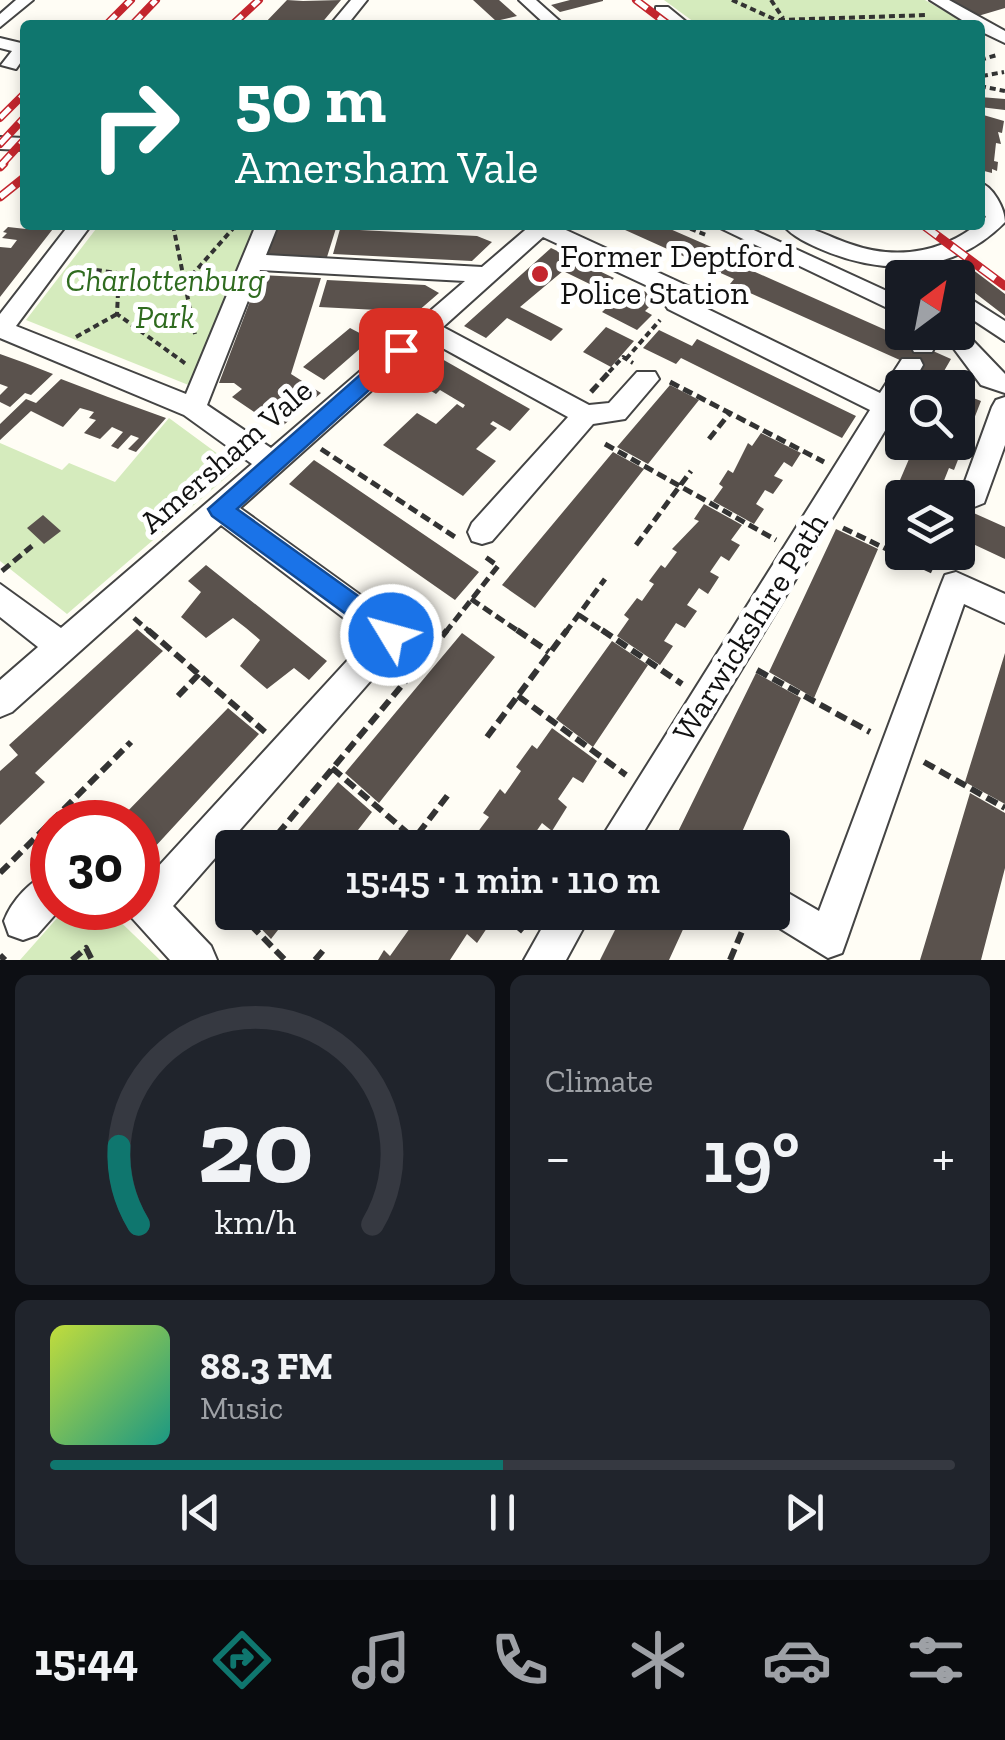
<!DOCTYPE html>
<meta charset="utf-8">
<style>
:root{--surface:#171b24;--page:#20242c;--text:#f1f3f6;--muted:#9ea1a6;--line:#363941;--accent:#0f766e}
body{margin:0;font-family:"Zilla Slab",serif;background:var(--page);color:var(--text);height:100vh;display:flex;flex-direction:column;font-size:38px;white-space:nowrap}
*{box-sizing:border-box;margin:0}
p{font-size:32px;color:var(--muted)}
.icon{flex:none;width:55px;height:55px;fill:none;stroke:currentColor;stroke-width:2;stroke-linecap:round;stroke-linejoin:round}
.map{position:relative;height:960px;overflow:hidden}
.details{display:flex;flex-direction:column;gap:15px;padding:15px;background:#0d0f14;flex:1}
.details>*{flex:none}
.banner{position:absolute;left:20px;top:20px;width:965px;height:210px;border-radius:10px;box-shadow:0 5px 15px #0003;background:#0f766e;color:#fff;overflow:hidden}
.needle{width:65px;rotate:32deg}
.controls{position:absolute;left:885px;top:260px;display:grid;gap:20px}
.controls a{display:grid;place-items:center;width:90px;height:90px;border-radius:10px;background:var(--surface);box-shadow:0 5px 15px #0003;font-size:50px}
.speed{position:absolute;left:30px;top:800px;display:flex;gap:20px;font-size:50px;font-weight:700;text-align:center}
.speed>*{display:grid;place-content:center;width:130px;height:130px;border-radius:50%;background:var(--surface);box-shadow:0 5px 15px #0003;line-height:1}
.speed .limit{border:15px solid #d22;background:#fff;color:#111}
.pin{position:absolute;display:grid;place-items:center;width:85px;height:85px;color:#fff;margin:-42px;border-radius:20px;box-shadow:0 5px 15px #0006}
.me{position:absolute;width:110px;margin:-55px;rotate:307deg;stroke-linejoin:round;filter:drop-shadow(0 0 8px #0008)}
.turn{display:flex;align-items:center;gap:35px;height:210px;padding:0 50px;font-size:45px}
.turn .icon{width:130px;height:130px;stroke-width:2.5}
.turn b{display:block;font-size:70px;line-height:85px}
.big{font-size:75px;font-weight:600;line-height:1.1}
.details .card{flex:1;display:flex;flex-direction:column;justify-content:center;gap:15px;min-width:0;padding:0 35px;border-radius:15px;background:var(--page)}
.details .dial{align-items:center;gap:0}
.dial svg{height:260px;overflow:visible;fill:none;stroke:var(--line);stroke-width:7;stroke-linecap:round;text-anchor:middle}
.dial text{fill:var(--text);stroke:none}
.song{display:flex;align-items:center;gap:30px}
.cover{width:120px;height:120px;border-radius:15px;background:linear-gradient(135deg,hsl(70 70% 55%),hsl(170 70% 35%))}
.played{height:10px;border-radius:5px;background:linear-gradient(90deg,var(--accent) 50%,var(--line) 50%)}
.keys{display:flex;justify-content:space-around;direction:ltr}
.heat{display:flex;justify-content:space-between;align-items:center;font-size:55px;direction:ltr}
.details .tiles{flex:1;display:grid;gap:15px;grid-template-columns:1fr 1fr}
.card:last-child{grid-column:span 2}
.trip{position:absolute;left:215px;top:830px;width:575px;height:100px;border-radius:10px;background:var(--surface);box-shadow:0 5px 15px #0003;font-weight:600;line-height:100px;text-align:center}
.tab-bar{display:flex;height:160px;justify-content:space-around;align-items:center;background:#090b0e;color:var(--muted)}
.tab-bar .icon{width:70px;height:70px}
.tab-bar .on{color:var(--accent)}
.tab-bar b{font-size:45px;color:var(--text)}
.map>svg:first-child{display:block}
.green{fill:#d5ebbd}
.building{fill:#5a524d}
.lines{fill:none;stroke-linecap:round;stroke-linejoin:round}
.minor-casing{stroke:#444;stroke-width:4}
.path-far2{stroke:#333;stroke-width:4;stroke-dasharray:6 4;stroke-linecap:butt}
.path-far1{stroke:#333;stroke-width:5;stroke-dasharray:10 5;stroke-linecap:butt}
.path{stroke:#333;stroke-width:6;stroke-dasharray:12 6;stroke-linecap:butt}
.minor{fill:#fff;fill-rule:evenodd}
.rail-far1-casing{stroke:#c4262e;stroke-width:8}
.rail-casing{stroke:#c4262e;stroke-width:9}
.rail-far1{stroke:#fff;stroke-width:5;stroke-dasharray:14;stroke-linecap:butt}
.rail{stroke:#fff;stroke-width:6;stroke-dasharray:18;stroke-linecap:butt}
.route{fill:#1a73e8;stroke:#114b97;stroke-width:2.5}
.poi-dot{fill:#c4262e;stroke:#fff;stroke-width:4}
.labels{text-anchor:middle;dominant-baseline:central;stroke-width:10;stroke-linejoin:round;paint-order:stroke}
.poi-label{font-size:32px;fill:#111;stroke:#fff;text-anchor:start}
.park-label{font-size:32px;font-style:italic;fill:#2f6b1f;stroke:#fff}
.street-label{font-size:32px;fill:#111;stroke:#fff}
</style>
<div class="map">
<svg width="1005" height="960" viewBox="0 0 1005 960">
<rect width="100%" height="100%" fill="#fffdf5"/>
<!-- green -->
<path class="green" d="M664,0H925L969,25H698Z
M99,225H271L206,392L26,320Z
M169,418L237,468L67,614L0,561V443L62,470L69,463L115,482Z
M66,908H106L160,960H20Z"/>
<!-- building -->
<path class="building" d="M287,0L303,1L341,0L320,25H263Z
M473,0H499L517,16L496,21Z
M570,0H603V1L560,12L551,5Z
M949,0H1005V8L978,16Z
M980,97L1005,99V110L980,107Z
M980,114L1004,121L1002,133L998,132L1001,144L996,143L994,161L998,162L997,171L992,169V173L980,170Z
M29,225H56L0,297V247L11,248L17,240L2,238L7,233L3,232L8,227L26,229Z
M278,225H337L327,257L267,254Z
M614,225H661L748,263L744,267L951,359L940,378L730,284L734,279Z
M340,229L477,236L492,242L472,261L333,254Z
M551,248L614,278L602,290L563,271L520,307L563,329L551,341L507,318L486,338L464,326Z
M960,260L1005,294V316L948,272Z
M260,275L321,278L291,374L321,393L279,429L232,397L242,389L234,383H219Z
M327,280L425,285L439,293L417,312L319,307Z
M636,287L658,298L645,311L652,315L637,330L602,312L617,298L622,300L620,296L626,289L631,292Z
M606,327L634,341L611,367L583,352Z
M350,328L371,339L324,380L303,367Z
M659,330L692,346L697,339L856,416L842,438L681,358L676,364L643,348Z
M0,354L25,363L53,374L31,395L25,393L10,407L0,402V395L8,387L0,384Z
M442,359L530,409L510,431L493,421L490,424L497,428L476,449L496,461L463,496L383,445L417,413L436,424L457,404L463,408L465,405L440,390L436,394L416,382Z
M61,379L108,397L166,418L136,452L128,449L139,438L131,435L118,449L111,446L123,432L112,427L100,439L84,433L96,420L89,418L94,412L80,408L63,427L31,411L0,440V424L26,399L36,403Z
M670,385L699,400L648,464L617,447Z
M958,392L981,401L954,470L949,468L937,498H904L910,485L900,480L912,452L917,454L922,442H958Z
M761,433L801,453L792,467L784,462L774,476L783,480L773,494L765,490L756,504L764,509L754,524L713,501L723,487L719,484L728,470L733,473L748,443L752,446Z
M613,452L644,469L535,608L502,585Z
M314,460L329,470L479,572L455,600L289,484Z
M704,504L742,525L731,540L740,545L729,561L721,556L710,572L719,577L708,594L699,588L687,605L697,611L685,628L676,623L664,641L673,646L660,665L617,636L629,619L624,615L637,598L642,601L654,584L649,581L661,565L665,568L677,552L672,549L699,521L694,519Z
M958,506L1005,527V559L958,537Z
M43,515L61,531L44,544L27,528Z
M836,529L878,549L814,698L769,672Z
M206,565L327,661L309,680L294,668L267,689L240,666L260,640L246,628L233,618L206,638L181,617L201,592L188,581Z
M137,629L163,651L35,773L45,782L0,825V771L18,755L9,745Z
M462,633L495,657L379,803L345,773Z
M612,641L648,665L593,747L556,719Z
M1005,653V804L965,782Z
M756,673L801,698L735,848H670Z
M228,708L259,734L153,849L138,833V822H127L122,817Z
M552,728L597,761L583,783L573,777L558,799L567,807L552,831L542,823L525,848H458L466,837L471,841L489,817L483,813L500,789L505,794L521,771L516,767L532,745L537,749Z
M338,782L372,812L344,848H283Z
M970,793L1005,813V868L981,960H920Z
M245,912H292L271,939Z
M412,912H491L495,916L477,943L467,934L450,960H378L384,950L390,956L410,928L405,923Z
M624,912H691L669,960H600Z"/>
<g class="lines">
<defs>
<path id="minor" d="M16,0H33L0,27V14Z
M351,0H367L347,25H330Z
M519,0H536L564,25H546Z
M930,0H949L1005,31V43L980,31V25H970Z
M656,7H668L690,25H672L656,13Z
M0,38L25,44V56L16,69L1,65L12,51L0,48Z
M0,137L25,138V150L0,149Z
M980,183C993,186 1005,209 1005,222C955,273 887,277 823,250C809,244 793,237 783,225C813,225 823,235 850,244C900,262 949,251 986,217L980,207Z
M69,225H91L16,326L186,394L256,225H278L266,255L482,267L531,225H555L692,288L695,294L691,301L880,393L902,359H920L923,365L910,388H902V400L895,414L634,848H595L870,410L668,309L664,303L669,296L543,237L443,327L589,405L609,403L637,372H655L659,379L625,419L593,424L492,541L482,544L472,541L468,532L472,523L568,417L428,340L240,508L402,625L407,635L402,645L173,906L211,946L217,960H170L123,908H138V878L145,881L369,637L221,525L12,712L0,717V680L38,647L0,617V584L61,628L252,464L184,415L0,338V314ZM260,270L465,281L271,448L207,405Z
M714,225H743L902,298V315Z
M958,291L1005,321V341L958,310Z
M958,325L1005,374V393L981,385L946,338L942,332H958Z
M919,332H937L940,337L932,352H914L911,346Z
M1005,397V445L984,503L974,507L964,503L960,495L992,407L996,400Z
M956,572L1005,594V623L964,604L847,939L842,953L828,958L763,918L760,912H772V887L776,886L819,911L941,585L945,575Z
M52,871V908H61L37,935L23,940L9,935L4,921C12,900 31,880 52,871Z
M551,912H592L566,960H524Z"/>
</defs>
<!-- minor casing -->
<use href="#minor" class="minor-casing"/>
<!-- path-far2 -->
<path class="path-far2" d="M732,0L787,25
M771,0L783,18
M779,20L928,15
M980,60L997,55
M980,86L1005,91
M981,86L982,76L1004,72
M104,225H166
M173,225L195,334
M681,225L706,235
M76,267L185,283L236,225
M119,272L117,314L186,364
M76,337L117,314
M626,359L660,320
M609,372L623,357L633,363"/>
<!-- path-far1 -->
<path class="path-far1" d="M670,382L824,462
M591,392L611,370
M709,439L729,414
M605,444L776,540
M321,449L458,539
M843,528L932,571
M636,545L691,471
M2,571L32,546
M471,599L521,633
M579,615L606,633
M134,618L151,633
M445,633L498,566L484,556
M565,633L605,579"/>
<!-- path -->
<path class="path" d="M148,630L265,732
M517,630L549,652
M602,630L682,684
M417,644L429,653L447,630
M757,670L870,732
M178,696L199,674
M518,696L626,775
M487,737L567,630
M924,762L1005,808
M332,768L425,848
M266,848L429,653
M407,848L451,791
M0,873L131,742
M232,887L223,898L232,907
M238,912L285,960
M500,912L525,933
M0,955L5,960
M72,960L86,948L92,960
M315,960L326,947
M730,960L748,917"/>
<!-- minor -->
<use href="#minor" class="minor"/>
<defs>
<path id="rail-far1" d="M636,0L669,25
M106,25L131,0
M132,25L156,0
M232,25L259,0
M0,118L25,93
M0,144L25,117
M1,165L25,139"/>
<path id="rail" d="M0,167L4,163
M0,197L25,177
M923,225L1005,286"/>
</defs>
<!-- rail-far1 casing -->
<use href="#rail-far1" class="rail-far1-casing"/>
<!-- rail casing -->
<use href="#rail" class="rail-casing"/>
<!-- rail-far1 -->
<use href="#rail-far1" class="rail-far1"/>
<!-- rail -->
<use href="#rail" class="rail"/>
</g>
<!-- route -->
<path class="route" d="M401,342L411,350L408,355L237,509L400,626L404,635L400,644L391,647L212,516L208,509L394,345Z"/>
<!-- markers -->
<circle class="poi-dot" cx="540" cy="274" r="10"/>
<g class="labels">
<!-- poi labels -->
<g class="poi-label">
<text x="560" y="256">Former Deptford<tspan x="560" dy="37">Police Station</tspan></text>
</g>
<!-- park labels -->
<g class="park-label">
<text x="165" y="280">Charlottenburg<tspan x="165" dy="37">Park</tspan></text>
</g>
<!-- street labels -->
<g class="street-label">
<text transform="translate(226 456) rotate(-41)">Amersham Vale</text>
<text transform="translate(750 627) rotate(-58)">Warwickshire Path</text>
</g>
</g>
</svg>
<div class="controls">
<a><svg class="needle" viewBox="-14 -14 28 28"><path d="M0-13l5 13h-10z" fill="#e53935"/><path d="M0 13l5-13h-10z" fill="#9ea1a6"/></svg></a>
<a><svg class="icon" aria-label="search" viewBox="0 0 24 24"><circle cx="10" cy="10" r="6"/><path d="M15 15l6 6"/></svg></a>
<a><svg class="icon" aria-label="layers" viewBox="0 0 24 24"><path d="M12 4l9 5-9 5-9-5zM3 14l9 5 9-5"/></svg></a>
</div>
<div class="speed"><div class="limit">30</div></div>
<div class="pin" style="left:401px;top:350px;background:#d93025"><svg class="icon" aria-label="arrive" viewBox="0 0 24 24"><path d="M6 21V4h12l-3 4 3 4H6"/></svg></div>
<svg class="me" style="left:391px;top:635px" viewBox="-20 -20 40 40"><circle r="17" fill="#1a73e8" stroke="#fff" stroke-width="3"/><path d="M0-11L8 9 0 5-8 9z" fill="#fff"/></svg>
<div class="trip">15:45 · 1 min · 110 m</div>
<div class="banner">
<div class="turn"><svg class="icon" aria-label="right" viewBox="0 0 24 24"><path d="M7 20v-9h11M14 6l5 5-5 5"/></svg><div><b>50 m</b>Amersham Vale</div></div>
</div>
</div>
<section class="details">
<div class="tiles">
<div class="card dial"><svg viewBox="0 0 100 80">
<path d="M14 69A42 42 0 1 1 86 69"/>
<path d="M14 69A42 42 0 0 1 8 45" stroke="#0f766e"/>
<text x="50" y="56" font-size="32" font-weight="700">20</text>
<text x="50" y="72" font-size="11">km/h</text>
</svg></div>
<div class="card"><p>Climate</p>
<div class="heat"><a>−</a><b class="big">19°</b><a>+</a></div>
</div>
<div class="card">
<div class="song"><i class="cover"></i><div><b>88.3 FM</b><p>Music</p></div></div>
<div class="played"></div>
<div class="keys"><svg class="icon" aria-label="previous" viewBox="0 0 24 24"><path d="M18 5L8 12l10 7zM5 5v14"/></svg><svg class="icon" aria-label="pause" viewBox="0 0 24 24"><path d="M8 5v14M16 5v14"/></svg><svg class="icon" aria-label="next" viewBox="0 0 24 24"><path d="M6 5l10 7-10 7zM19 5v14"/></svg></div>
</div>
</div>
</section>
<nav class="tab-bar">
<b>15:44</b>
<svg class="icon on" aria-label="directions" viewBox="0 0 24 24"><path d="M12 3l9 9-9 9-9-9zM9 14v-3h6M13 9l2 2-2 2"/></svg>
<svg class="icon" aria-label="music" viewBox="0 0 24 24"><path d="M9 18V5l10-2v13"/><circle cx="6" cy="18" r="3"/><circle cx="16" cy="16" r="3"/></svg>
<svg class="icon" aria-label="phone" viewBox="0 0 24 24"><path d="M5 4h4l2 5-3 2q2 4 5 5l2-3 5 2v4C11 20 4 13 5 4z"/></svg>
<svg class="icon" aria-label="climate" viewBox="0 0 24 24"><path d="M12 3v18M4 7l16 10M4 17L20 7"/></svg>
<svg class="icon" aria-label="car" viewBox="0 0 24 24"><path d="M5 17H2v-5l4-1 3-4h7l3 4 3 1v5h-3M9 17h6M6 11h13"/><circle cx="7" cy="17" r="2"/><circle cx="17" cy="17" r="2"/></svg>
<svg class="icon" aria-label="filters" viewBox="0 0 24 24"><path d="M4 7h16M4 17h16"/><circle cx="9" cy="7" r="2"/><circle cx="15" cy="17" r="2"/></svg>
</nav>
